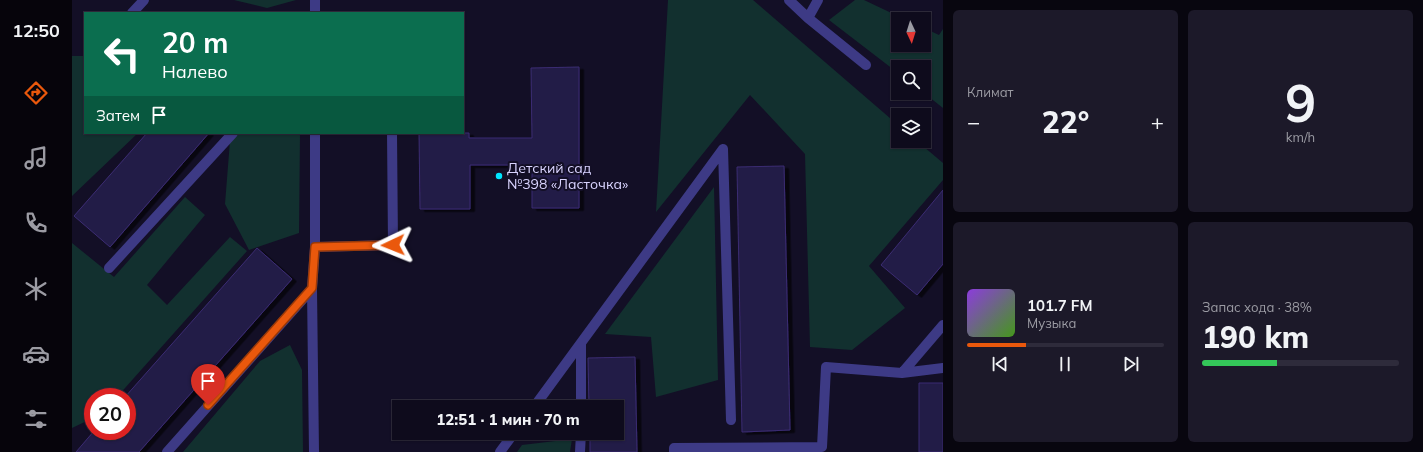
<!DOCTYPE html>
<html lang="ru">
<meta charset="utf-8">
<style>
:root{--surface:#0e0b1c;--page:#1c1929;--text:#f1f3f6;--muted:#9b9ba3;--line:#2e2b3b;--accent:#ea580c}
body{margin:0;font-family:Mulish,sans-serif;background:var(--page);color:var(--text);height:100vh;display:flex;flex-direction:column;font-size:15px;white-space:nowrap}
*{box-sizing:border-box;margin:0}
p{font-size:13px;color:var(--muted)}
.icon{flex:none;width:22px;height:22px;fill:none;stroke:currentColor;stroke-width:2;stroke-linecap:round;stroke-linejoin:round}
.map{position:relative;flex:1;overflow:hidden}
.side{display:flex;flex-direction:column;gap:10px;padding:10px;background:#08060f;width:480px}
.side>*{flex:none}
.top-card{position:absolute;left:12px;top:12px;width:380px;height:122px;border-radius:0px;box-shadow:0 1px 3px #0004,0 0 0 1px var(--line);background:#0b6e4f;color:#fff;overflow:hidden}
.needle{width:26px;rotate:176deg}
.tools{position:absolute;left:819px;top:12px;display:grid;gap:8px}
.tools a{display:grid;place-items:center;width:40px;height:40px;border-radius:0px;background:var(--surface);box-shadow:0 1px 3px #0004,0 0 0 1px var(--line);font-size:20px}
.speed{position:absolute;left:12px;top:388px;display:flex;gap:8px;font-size:20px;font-weight:700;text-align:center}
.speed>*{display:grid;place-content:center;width:52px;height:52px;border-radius:50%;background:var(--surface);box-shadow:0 1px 3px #0004,0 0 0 1px var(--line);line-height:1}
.speed .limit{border:6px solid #d22;background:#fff;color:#111}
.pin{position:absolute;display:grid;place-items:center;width:34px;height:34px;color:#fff;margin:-41px -17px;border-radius:50% 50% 50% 0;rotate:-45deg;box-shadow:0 0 4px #0007}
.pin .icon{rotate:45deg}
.me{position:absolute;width:44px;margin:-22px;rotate:268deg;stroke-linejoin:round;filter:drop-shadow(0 0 3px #0008)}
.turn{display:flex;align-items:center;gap:14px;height:84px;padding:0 12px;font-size:18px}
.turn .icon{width:52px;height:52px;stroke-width:2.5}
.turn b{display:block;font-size:28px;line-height:34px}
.then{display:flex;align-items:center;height:38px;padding:0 12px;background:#0003;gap:8px;font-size:15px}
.big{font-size:30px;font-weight:800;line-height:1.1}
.side .card{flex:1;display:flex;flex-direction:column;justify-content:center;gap:6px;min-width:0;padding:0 14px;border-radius:6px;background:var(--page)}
.side .dial{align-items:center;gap:0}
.dial b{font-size:52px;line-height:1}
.song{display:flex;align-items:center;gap:12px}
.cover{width:48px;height:48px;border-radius:6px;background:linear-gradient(135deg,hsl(270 70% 55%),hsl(100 70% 35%))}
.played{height:4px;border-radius:2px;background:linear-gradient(90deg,var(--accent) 30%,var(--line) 30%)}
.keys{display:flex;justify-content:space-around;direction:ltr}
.heat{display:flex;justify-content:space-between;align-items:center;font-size:22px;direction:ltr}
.charge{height:6px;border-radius:3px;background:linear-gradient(90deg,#34c759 38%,var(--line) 0)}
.side .tiles{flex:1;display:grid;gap:10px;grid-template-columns:repeat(2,1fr)}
.trip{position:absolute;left:320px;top:400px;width:232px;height:40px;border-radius:0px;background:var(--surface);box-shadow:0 1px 3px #0004,0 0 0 1px var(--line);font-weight:800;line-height:40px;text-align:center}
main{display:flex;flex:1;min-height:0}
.tabs{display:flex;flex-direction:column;width:72px;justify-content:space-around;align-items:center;background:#06040b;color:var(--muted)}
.tabs .icon{width:28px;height:28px}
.tabs .current{color:var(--accent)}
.tabs b{font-size:18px;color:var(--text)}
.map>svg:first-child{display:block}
.green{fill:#12302f}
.building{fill:#241b47;stroke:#3b2d73;filter:url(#shadow)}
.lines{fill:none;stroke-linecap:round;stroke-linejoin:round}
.minor{stroke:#3d3a85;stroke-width:10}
.route-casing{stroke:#983908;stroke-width:10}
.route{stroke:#ea580c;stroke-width:7}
.poi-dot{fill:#00e5ff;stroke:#130f26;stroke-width:1.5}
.labels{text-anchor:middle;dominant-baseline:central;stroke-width:4;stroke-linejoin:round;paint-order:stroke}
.poi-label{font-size:14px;fill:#d9d4ff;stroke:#130f26;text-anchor:start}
</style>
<main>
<nav class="tabs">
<b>12:50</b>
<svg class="icon current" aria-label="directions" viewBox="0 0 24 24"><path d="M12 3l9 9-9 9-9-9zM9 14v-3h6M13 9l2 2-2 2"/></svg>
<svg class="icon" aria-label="music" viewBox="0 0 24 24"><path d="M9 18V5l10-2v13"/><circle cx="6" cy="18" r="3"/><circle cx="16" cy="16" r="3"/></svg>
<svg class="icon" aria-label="phone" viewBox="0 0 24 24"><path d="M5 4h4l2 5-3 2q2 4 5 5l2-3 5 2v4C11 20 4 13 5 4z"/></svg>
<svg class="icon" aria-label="climate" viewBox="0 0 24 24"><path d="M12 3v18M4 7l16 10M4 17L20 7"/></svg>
<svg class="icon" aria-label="car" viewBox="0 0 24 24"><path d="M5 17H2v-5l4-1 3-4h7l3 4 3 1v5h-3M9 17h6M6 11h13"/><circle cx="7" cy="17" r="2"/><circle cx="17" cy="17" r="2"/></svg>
<svg class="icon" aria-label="filters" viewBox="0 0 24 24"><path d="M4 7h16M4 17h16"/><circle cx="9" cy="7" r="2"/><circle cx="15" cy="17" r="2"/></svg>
</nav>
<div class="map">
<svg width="871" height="452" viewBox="0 0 871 452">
<defs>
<filter id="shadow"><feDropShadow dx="4.5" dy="2.5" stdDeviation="0" flood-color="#0009"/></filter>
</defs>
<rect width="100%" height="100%" fill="#130f26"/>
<!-- green -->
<path class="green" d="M162,0H224L195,8Z
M596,0H681L826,125V141H845L871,163V180L797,266L833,308L780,350L738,347L733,154L678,95L584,212Z
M783,0H792L832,19H826V45H852V28L867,35L871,29V108L852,93V67H826V73L757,20Z
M0,56H13V133H66L0,196Z
M166,133H228L227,233L177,250L153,204L158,141Z
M642,187L646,380L584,397L579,337L533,334Z
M113,197L133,215L75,285L95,305L158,237L175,251L45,397H21V418L0,428V243L42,277Z
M218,345L230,370L231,452H111L188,361Z
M500,439L498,452H445L450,445Z"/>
<!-- building -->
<path class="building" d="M507,67V208H460V165H398V209H348L347,133H397V138H460L459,68Z
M75,133H137L38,247L2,216Z
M712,166L718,430L670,432L665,167Z
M871,190V264L845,295L809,265Z
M185,248L220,279L67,452H4L22,431H55V397H53Z
M563,357L565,452H518V433H545V407H517L516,358Z
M847,383H871V452H847Z"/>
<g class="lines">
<!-- minor -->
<path class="minor" d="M243,0V13
M717,0L736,18L794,65
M60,13L72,0
M736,18L746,0
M651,149L659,420
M243,247L321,245L320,133
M37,268L161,133
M830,373L871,325
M462,407L651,149
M509,407V344
M95,452L240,289
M242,452L240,289L243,247V133
M428,452L442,433
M508,452L509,433
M602,452V448L750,447L754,367L830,373L871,368"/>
</g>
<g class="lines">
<defs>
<path id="route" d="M136,405L240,288L243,247L321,245"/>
</defs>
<!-- route casing -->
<use href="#route" class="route-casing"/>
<!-- route -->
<use href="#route" class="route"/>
</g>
<!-- markers -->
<circle class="poi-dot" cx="427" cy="176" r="4"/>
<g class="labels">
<!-- poi labels -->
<g class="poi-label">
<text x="435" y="168">Детский сад<tspan x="435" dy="16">№398 «Ласточка»</tspan></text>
</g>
</g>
</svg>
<div class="tools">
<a><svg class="needle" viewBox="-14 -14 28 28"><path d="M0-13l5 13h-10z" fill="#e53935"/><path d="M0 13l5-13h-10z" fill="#9b9ba3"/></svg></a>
<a><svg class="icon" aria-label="search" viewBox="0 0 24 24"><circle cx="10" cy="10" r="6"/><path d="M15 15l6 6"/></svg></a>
<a><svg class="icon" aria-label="layers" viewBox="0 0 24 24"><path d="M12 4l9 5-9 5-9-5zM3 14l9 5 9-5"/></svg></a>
</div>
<div class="speed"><div class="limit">20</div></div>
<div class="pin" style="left:136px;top:405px;background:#d93025"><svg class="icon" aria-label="arrive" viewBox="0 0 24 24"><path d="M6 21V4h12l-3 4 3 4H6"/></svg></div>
<svg class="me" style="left:321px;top:245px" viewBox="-20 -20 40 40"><path d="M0-17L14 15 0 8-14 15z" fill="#ea580c" stroke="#fff" stroke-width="4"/></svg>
<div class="trip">12:51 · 1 мин · 70 m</div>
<div class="top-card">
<div class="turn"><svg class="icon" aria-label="left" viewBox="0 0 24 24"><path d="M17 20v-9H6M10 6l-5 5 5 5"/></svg><div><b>20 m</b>Налево</div></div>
<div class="then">Затем<svg class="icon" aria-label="arrive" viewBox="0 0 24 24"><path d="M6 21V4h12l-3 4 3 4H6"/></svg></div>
</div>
</div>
<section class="side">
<div class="tiles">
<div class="card"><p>Климат</p>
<div class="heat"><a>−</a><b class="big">22°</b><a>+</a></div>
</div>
<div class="card dial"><b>9</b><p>km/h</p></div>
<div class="card">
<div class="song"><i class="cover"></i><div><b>101.7 FM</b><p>Музыка</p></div></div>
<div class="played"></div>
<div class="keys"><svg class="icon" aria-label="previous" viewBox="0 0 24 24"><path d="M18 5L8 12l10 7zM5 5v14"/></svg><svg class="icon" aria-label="pause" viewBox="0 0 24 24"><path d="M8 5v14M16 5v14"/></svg><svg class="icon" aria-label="next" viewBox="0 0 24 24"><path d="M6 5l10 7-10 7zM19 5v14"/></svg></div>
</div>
<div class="card"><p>Запас хода · 38%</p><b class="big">190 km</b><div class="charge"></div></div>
</div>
</section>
</main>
